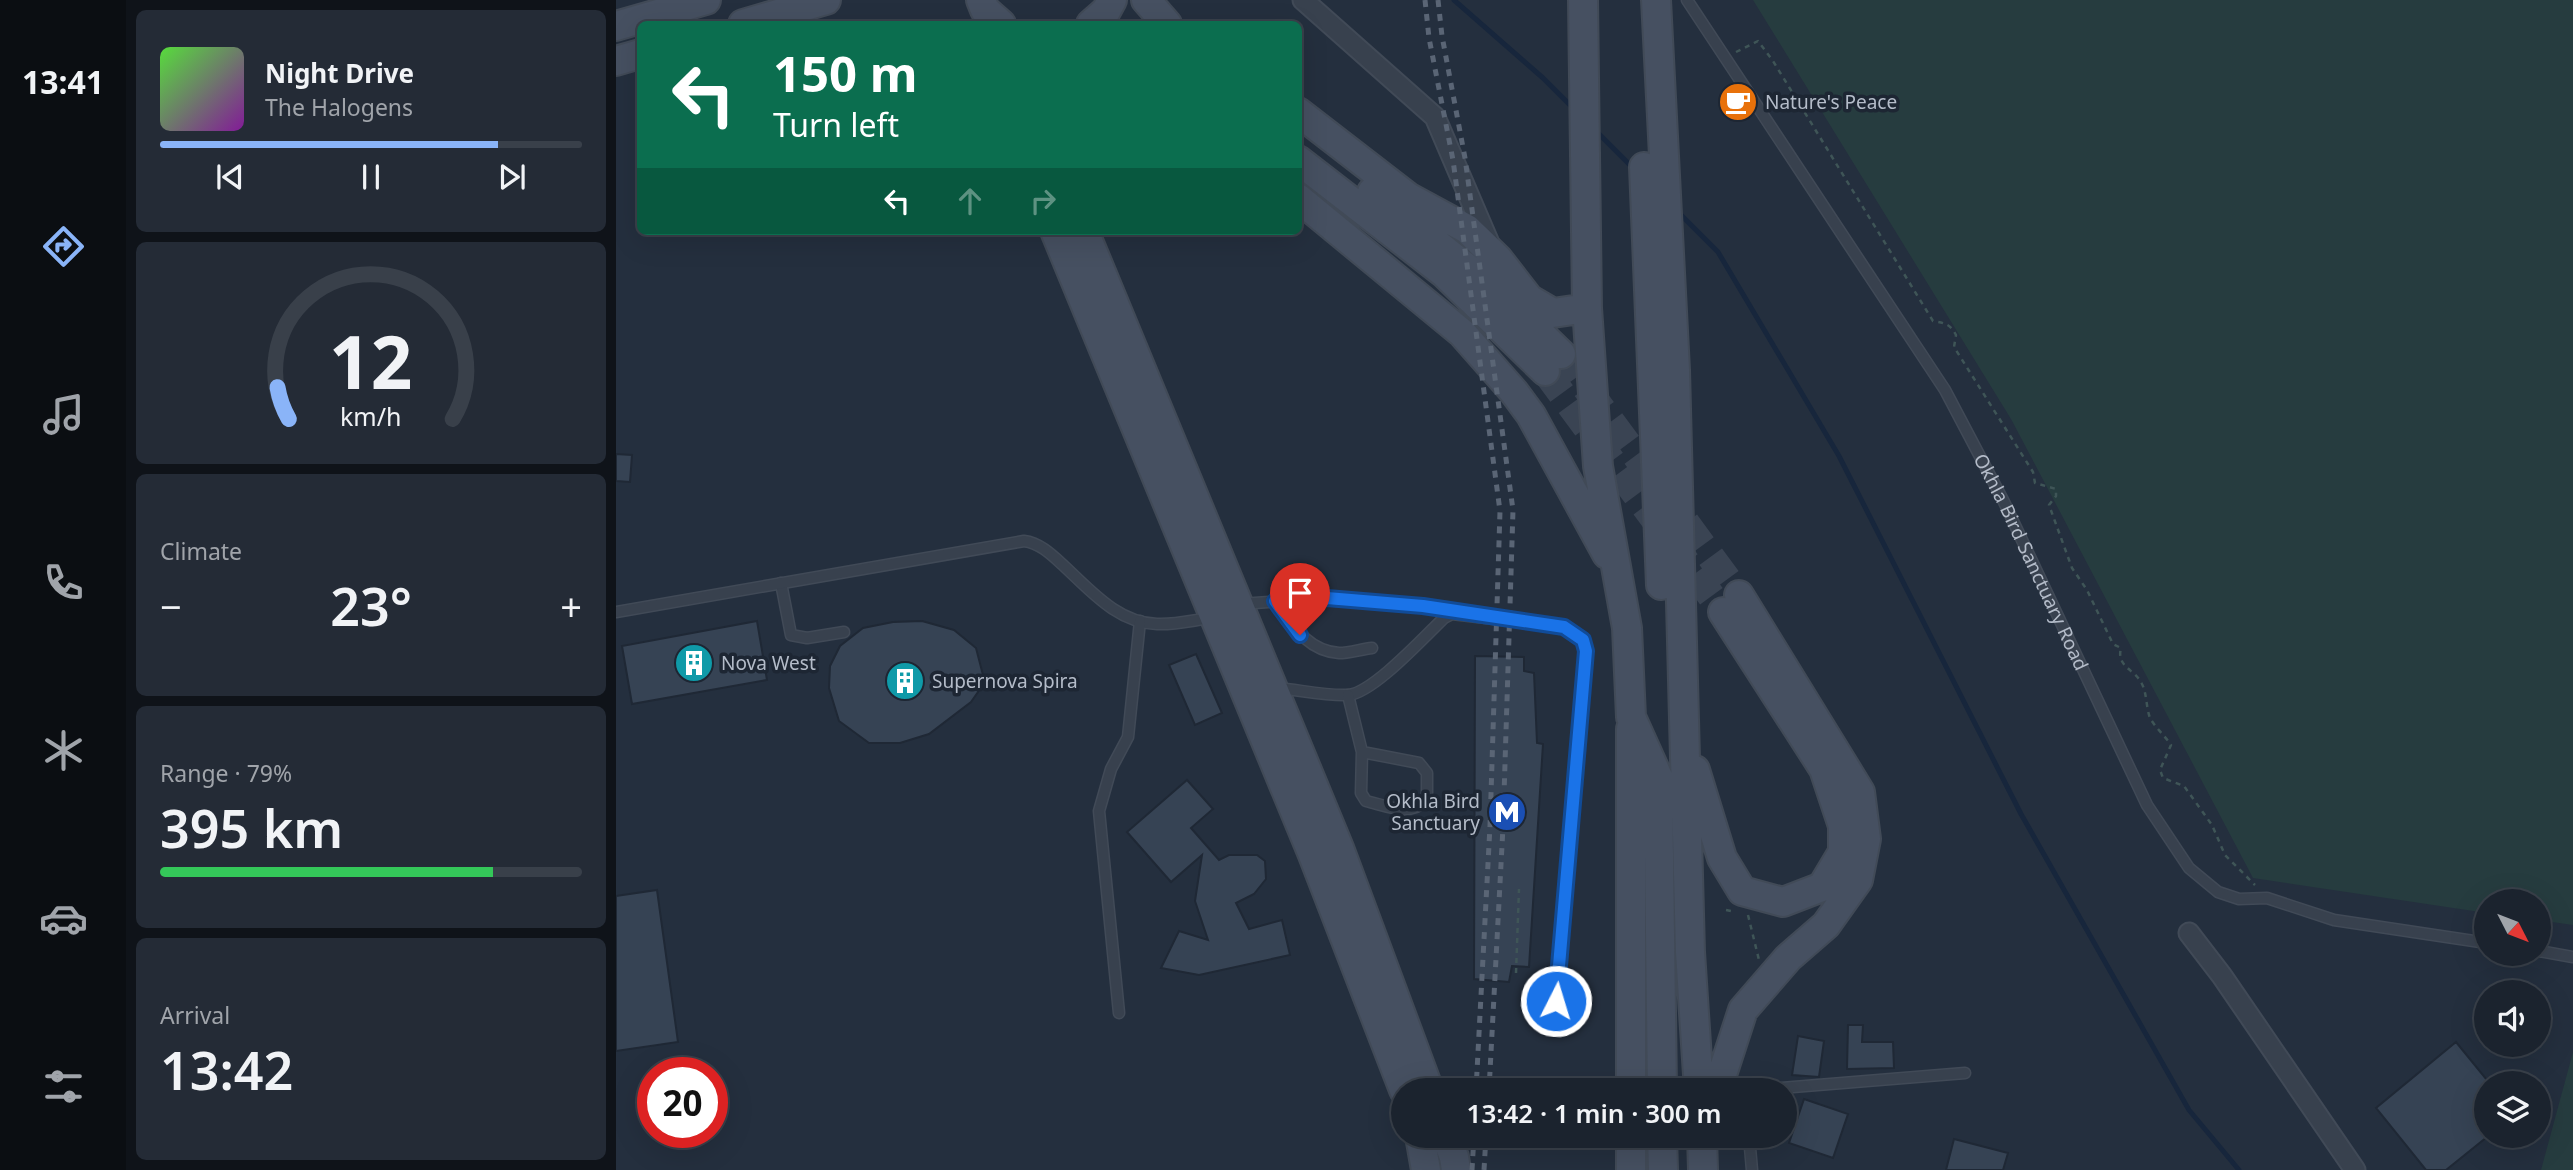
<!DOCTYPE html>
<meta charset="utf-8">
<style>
:root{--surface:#1b232e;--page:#242b36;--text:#f1f3f6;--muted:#a0a4aa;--line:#39404a;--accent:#8ab4f8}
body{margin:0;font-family:"Noto Sans",sans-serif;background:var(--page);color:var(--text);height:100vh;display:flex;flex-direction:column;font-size:26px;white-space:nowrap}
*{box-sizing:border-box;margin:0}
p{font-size:23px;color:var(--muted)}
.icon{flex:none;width:38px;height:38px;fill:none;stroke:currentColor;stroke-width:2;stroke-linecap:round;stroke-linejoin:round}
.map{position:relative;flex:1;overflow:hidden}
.details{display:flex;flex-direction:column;gap:10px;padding:10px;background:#0f1319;width:490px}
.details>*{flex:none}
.guide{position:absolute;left:21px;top:21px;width:665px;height:214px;border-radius:10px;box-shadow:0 7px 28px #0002,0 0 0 2px var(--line);background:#0b6e4f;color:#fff;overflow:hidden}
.needle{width:46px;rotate:132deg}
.controls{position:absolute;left:1858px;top:889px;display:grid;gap:14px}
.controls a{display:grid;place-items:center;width:77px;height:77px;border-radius:50%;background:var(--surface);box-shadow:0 7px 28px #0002,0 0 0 2px var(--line);font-size:35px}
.speed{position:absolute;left:21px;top:1057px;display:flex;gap:14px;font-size:35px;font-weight:700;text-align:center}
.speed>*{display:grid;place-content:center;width:91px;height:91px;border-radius:50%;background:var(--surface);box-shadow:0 7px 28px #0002,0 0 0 2px var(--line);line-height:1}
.speed .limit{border:10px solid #d22;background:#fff;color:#111}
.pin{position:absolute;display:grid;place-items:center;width:60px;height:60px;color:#fff;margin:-72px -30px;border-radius:50% 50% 50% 0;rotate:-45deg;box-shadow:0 0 7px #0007}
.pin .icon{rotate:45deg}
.me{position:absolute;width:77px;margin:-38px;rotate:5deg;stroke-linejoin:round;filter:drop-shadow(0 0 5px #0008)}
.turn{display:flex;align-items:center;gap:24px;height:147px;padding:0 21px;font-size:32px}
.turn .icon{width:91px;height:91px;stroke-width:2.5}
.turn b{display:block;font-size:49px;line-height:60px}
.lanes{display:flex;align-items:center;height:66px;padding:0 21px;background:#0003;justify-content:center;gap:35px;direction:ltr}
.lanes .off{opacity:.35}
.big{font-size:52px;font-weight:600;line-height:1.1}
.details .tile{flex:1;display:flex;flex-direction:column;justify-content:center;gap:10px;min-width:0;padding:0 24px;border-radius:10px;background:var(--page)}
.details .dial{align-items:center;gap:0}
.dial svg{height:182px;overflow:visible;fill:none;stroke:var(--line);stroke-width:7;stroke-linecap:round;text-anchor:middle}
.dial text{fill:var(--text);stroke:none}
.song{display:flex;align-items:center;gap:21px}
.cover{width:84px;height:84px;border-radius:10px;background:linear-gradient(135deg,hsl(110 70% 55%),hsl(290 70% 35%))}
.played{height:7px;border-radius:4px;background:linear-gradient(90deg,var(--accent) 80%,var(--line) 80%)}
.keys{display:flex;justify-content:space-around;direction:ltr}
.heat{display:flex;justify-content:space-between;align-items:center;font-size:38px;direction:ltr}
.charge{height:10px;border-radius:5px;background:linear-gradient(90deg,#34c759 79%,var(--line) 0)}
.trip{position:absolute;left:775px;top:1078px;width:406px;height:70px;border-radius:35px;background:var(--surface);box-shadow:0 7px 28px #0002,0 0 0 2px var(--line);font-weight:600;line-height:70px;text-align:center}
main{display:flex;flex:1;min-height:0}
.tab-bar{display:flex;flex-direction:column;width:126px;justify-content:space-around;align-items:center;background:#0b0e12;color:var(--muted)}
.tab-bar .icon{width:49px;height:49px}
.tab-bar .on{color:var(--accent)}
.tab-bar b{font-size:32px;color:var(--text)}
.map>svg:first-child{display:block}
.green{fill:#263c3f}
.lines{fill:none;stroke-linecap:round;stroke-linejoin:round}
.stream{stroke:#17263c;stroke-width:5}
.building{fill:#364354;stroke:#1f2835;stroke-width:2}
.secondary-tunnel{stroke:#3a4453;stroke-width:28;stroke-dasharray:28 14;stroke-linecap:butt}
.lane-casing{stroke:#414a57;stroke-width:13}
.street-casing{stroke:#414a57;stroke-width:23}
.secondary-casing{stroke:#414a57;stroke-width:32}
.path{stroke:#3f5557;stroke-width:2.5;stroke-dasharray:5 5;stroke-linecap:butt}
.lane{stroke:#38414e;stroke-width:10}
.street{stroke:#38414e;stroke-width:19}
.secondary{stroke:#465061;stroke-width:28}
.rail{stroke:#5a6575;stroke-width:5;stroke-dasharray:7 7;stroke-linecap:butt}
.route-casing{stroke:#114b97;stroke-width:18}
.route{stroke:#1a73e8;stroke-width:12}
.labels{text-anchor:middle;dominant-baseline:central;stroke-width:7;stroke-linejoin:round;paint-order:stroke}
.poi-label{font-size:19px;fill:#b4bcc9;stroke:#1d2633;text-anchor:start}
.street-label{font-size:19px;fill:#b4bcc9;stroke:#1d2633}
</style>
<main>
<nav class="tab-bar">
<b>13:41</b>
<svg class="icon on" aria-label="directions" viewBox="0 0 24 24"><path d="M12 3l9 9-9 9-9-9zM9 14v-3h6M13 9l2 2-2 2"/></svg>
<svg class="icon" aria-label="music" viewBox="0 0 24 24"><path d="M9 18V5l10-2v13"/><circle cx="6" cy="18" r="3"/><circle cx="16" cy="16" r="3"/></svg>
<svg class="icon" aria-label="phone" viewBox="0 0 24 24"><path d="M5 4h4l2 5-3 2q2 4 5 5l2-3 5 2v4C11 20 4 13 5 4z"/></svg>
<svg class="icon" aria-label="climate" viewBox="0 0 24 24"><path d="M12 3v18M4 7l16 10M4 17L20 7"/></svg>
<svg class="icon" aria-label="car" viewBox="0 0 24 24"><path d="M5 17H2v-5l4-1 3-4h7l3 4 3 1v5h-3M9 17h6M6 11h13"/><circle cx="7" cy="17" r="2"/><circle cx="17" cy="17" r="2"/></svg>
<svg class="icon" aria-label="filters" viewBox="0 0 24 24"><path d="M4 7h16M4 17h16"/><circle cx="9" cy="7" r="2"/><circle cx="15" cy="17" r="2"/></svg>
</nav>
<section class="details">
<div class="tile">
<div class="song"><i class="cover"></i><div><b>Night Drive</b><p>The Halogens</p></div></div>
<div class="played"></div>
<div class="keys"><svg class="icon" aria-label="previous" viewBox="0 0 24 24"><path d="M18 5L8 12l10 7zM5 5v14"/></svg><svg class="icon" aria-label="pause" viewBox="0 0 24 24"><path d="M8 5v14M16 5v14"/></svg><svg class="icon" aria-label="next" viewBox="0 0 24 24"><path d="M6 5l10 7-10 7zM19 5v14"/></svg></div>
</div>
<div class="tile dial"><svg viewBox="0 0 100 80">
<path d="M14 69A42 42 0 1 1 86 69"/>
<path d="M14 69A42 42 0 0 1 9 55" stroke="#8ab4f8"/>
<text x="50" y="56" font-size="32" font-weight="700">12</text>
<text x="50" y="72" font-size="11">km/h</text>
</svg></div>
<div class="tile"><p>Climate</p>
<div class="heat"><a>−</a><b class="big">23°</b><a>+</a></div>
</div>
<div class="tile"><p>Range · 79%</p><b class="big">395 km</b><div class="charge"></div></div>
<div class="tile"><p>Arrival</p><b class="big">13:42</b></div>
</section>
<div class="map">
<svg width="1957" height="1170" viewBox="0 0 1957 1170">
<rect width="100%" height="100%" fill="#242f3e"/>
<!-- green -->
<path class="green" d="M1137,0H1957V925L1923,920V901H1871V913L1637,878L1395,419Z
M1957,1052V1170H1925Z"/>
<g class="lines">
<!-- stream -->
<path class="stream" d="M838,0L927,78L958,109
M978,129L1018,169
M1062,212L1102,252L1223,456L1405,814L1573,1110L1623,1170"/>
</g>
<!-- building -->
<path class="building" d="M0,454L16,455L14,482L0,481Z
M141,621L151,680L16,704L6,646Z
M306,621L338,630L360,648L367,675L362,692L355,702L313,734L284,743H253L223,721L213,688L214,666L224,646L247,628L277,622Z
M580,654L606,713L579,725L553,665Z
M859,656L908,657V671L918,673L921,743L927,744L913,967L896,966L893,982L858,979Z
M571,780L597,809L575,828L603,860L613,855H641L649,861L650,879L638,894L620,903L633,929L666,920L674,955L583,975L545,968L563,931L592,940L579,901L586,855L555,882L511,832Z
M41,890L62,1042L0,1051V896Z
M1232,1025H1247L1246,1042H1277L1278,1068L1231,1069Z
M1182,1036L1208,1041L1203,1077L1176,1075Z
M1840,1042L1871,1080V1137L1830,1170H1810L1760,1108Z
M1188,1099L1232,1114L1217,1158L1173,1143Z
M1338,1139L1392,1153L1387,1170H1330Z"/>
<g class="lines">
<!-- secondary-tunnel -->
<path class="secondary-tunnel" d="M945,354L1123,595
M929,371L1107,612"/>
<defs>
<g id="lane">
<path id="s1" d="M1071,0L1329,390L1388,502L1531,805L1573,868L1602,892L1623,899L1651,898L1718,920L1871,943"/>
<path d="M165,583L175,635L191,638L228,632"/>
<path d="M659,601C676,624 691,651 723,653C733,653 746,649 756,648"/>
<path d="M625,604L711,598L807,606L840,612"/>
<path d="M0,612L408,541C424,543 436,555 448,566C475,591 502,623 541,624C559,625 578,620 595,618"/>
<path d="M662,688C684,690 709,696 732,695C757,693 808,637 828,618L836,614L948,627L967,640L970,651L940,1001"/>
<path d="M732,695L746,752L803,763L811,773V800C794,817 771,806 750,801L745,793L746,752"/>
<path d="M1923,951L1957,957"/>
<path d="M503,1013L483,811L495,769L512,737L524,621"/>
<path d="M1140,1090L1349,1073"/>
<path d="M1133,1136L1136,1170"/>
</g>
<path id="street" d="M687,0L819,117L873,243
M1573,933L1606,976L1739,1170"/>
<path id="secondary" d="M365,0L369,10L385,24
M530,0L551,24
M967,0L971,308L982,466L1011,628L1015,717L1042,777L1046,1090
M1040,0L1059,370L1074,952L1083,1090
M127,24L210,0
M475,24L490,11L496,0
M0,26L90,0
M0,61L24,54
M682,112L792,197L851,229L882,259L913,299L937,313L971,308
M682,160L828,273L929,371
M1028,167L1045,585
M756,192L882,293L945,354
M682,198L846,333L898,392L915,415L991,554
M439,231L697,855L788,1090
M468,231L723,848L813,1090
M1015,729V1090
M1079,770L1106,858L1126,891L1167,902L1206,887L1227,852V826L1208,769L1107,612
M1101,1090L1127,1010L1172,958L1210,925L1242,880L1250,839L1244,792L1123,595
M804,1136L810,1170
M830,1136L838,1157L840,1170
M1015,1136V1170
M1046,1136L1047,1170
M1086,1136L1087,1170"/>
</defs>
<!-- lane casing -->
<use href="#lane" class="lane-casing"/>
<!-- street casing -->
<use href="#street" class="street-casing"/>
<!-- secondary casing -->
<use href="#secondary" class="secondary-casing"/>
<!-- path -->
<path class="path" d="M1120,52L1142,41L1157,61L1317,321C1329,323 1334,324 1340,335L1338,347L1417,472L1419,483L1440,489V496L1433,505L1456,568L1471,590L1497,644L1505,648C1500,667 1519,669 1526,684C1531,694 1530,707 1534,718C1539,727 1549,736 1555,745L1544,770L1547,778L1568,786L1596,825L1609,855L1639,885
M1110,910L1119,912
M1132,915L1143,960
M900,973L903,889"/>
<!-- lane -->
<use href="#lane" class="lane"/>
<!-- street -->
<use href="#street" class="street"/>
<!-- secondary -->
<use href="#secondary" class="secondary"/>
<!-- rail -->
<path class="rail" d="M809,0L813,38L837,160L884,511L874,826L860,1090
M822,0L826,36L849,158L897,510L887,827L873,1090
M856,1170L858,1136
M868,1170L870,1136"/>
</g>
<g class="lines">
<defs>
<path id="route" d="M684,635L659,601L711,598L807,606L948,627L967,640L970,651L940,1001"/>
</defs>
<!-- route casing -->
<use href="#route" class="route-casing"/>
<!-- route -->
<use href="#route" class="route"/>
</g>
<!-- icons -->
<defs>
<symbol id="cafe-disc" viewBox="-11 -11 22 22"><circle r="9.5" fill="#e8710a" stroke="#1d2633"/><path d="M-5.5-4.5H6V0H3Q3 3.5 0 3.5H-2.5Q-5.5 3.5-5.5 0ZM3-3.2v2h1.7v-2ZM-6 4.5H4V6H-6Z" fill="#fff"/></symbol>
<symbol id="building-disc" viewBox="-11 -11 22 22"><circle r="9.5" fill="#0f9aa8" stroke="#1d2633"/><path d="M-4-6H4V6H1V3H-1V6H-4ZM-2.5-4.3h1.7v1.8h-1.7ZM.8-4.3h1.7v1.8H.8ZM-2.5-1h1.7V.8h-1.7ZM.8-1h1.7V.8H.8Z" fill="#fff"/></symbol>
<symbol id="metro-disc" viewBox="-11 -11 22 22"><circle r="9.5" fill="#1a4fb4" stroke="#1d2633"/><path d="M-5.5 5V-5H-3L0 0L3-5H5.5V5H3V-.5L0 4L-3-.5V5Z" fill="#fff"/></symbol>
</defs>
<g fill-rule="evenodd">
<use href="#cafe-disc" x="1100" y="80" width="44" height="44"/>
<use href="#building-disc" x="56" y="641" width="44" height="44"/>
<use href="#building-disc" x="267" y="659" width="44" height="44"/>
<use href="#metro-disc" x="869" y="790" width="44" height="44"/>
</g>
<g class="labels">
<!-- poi labels -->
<g class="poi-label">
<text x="1149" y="102">Nature's Peace</text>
<text x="105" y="663">Nova West</text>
<text x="316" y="681">Supernova Spira</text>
<text x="864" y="801" text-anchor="end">Okhla Bird<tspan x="864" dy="22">Sanctuary</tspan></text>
</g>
<!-- street labels -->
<g class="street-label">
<text stroke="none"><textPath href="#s1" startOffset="660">Okhla Bird Sanctuary Road</textPath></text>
</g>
</g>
</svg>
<div class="controls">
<a><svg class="needle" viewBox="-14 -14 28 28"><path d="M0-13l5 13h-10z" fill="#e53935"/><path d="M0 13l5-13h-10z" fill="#a0a4aa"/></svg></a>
<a><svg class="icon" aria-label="sound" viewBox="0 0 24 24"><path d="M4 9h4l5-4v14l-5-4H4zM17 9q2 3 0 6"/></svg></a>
<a><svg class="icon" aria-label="layers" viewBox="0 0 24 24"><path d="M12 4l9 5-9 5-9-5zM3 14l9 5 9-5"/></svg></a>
</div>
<div class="speed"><div class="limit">20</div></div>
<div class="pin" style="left:684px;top:635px;background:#d93025"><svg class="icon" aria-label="arrive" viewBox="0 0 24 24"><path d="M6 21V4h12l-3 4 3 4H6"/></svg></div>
<svg class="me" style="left:940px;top:1001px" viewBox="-20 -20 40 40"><circle r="17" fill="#1a73e8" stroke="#fff" stroke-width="3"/><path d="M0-11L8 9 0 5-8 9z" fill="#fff"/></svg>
<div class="trip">13:42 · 1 min · 300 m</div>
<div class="guide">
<div class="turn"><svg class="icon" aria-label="left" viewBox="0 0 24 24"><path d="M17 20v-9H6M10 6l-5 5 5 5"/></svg><div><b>150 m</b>Turn left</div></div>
<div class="lanes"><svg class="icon" aria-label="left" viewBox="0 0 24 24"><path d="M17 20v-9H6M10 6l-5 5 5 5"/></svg><svg class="icon off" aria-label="ahead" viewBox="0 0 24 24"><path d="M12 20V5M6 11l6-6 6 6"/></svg><svg class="icon off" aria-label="right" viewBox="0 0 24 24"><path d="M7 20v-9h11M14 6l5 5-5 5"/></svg></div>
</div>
</div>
</main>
